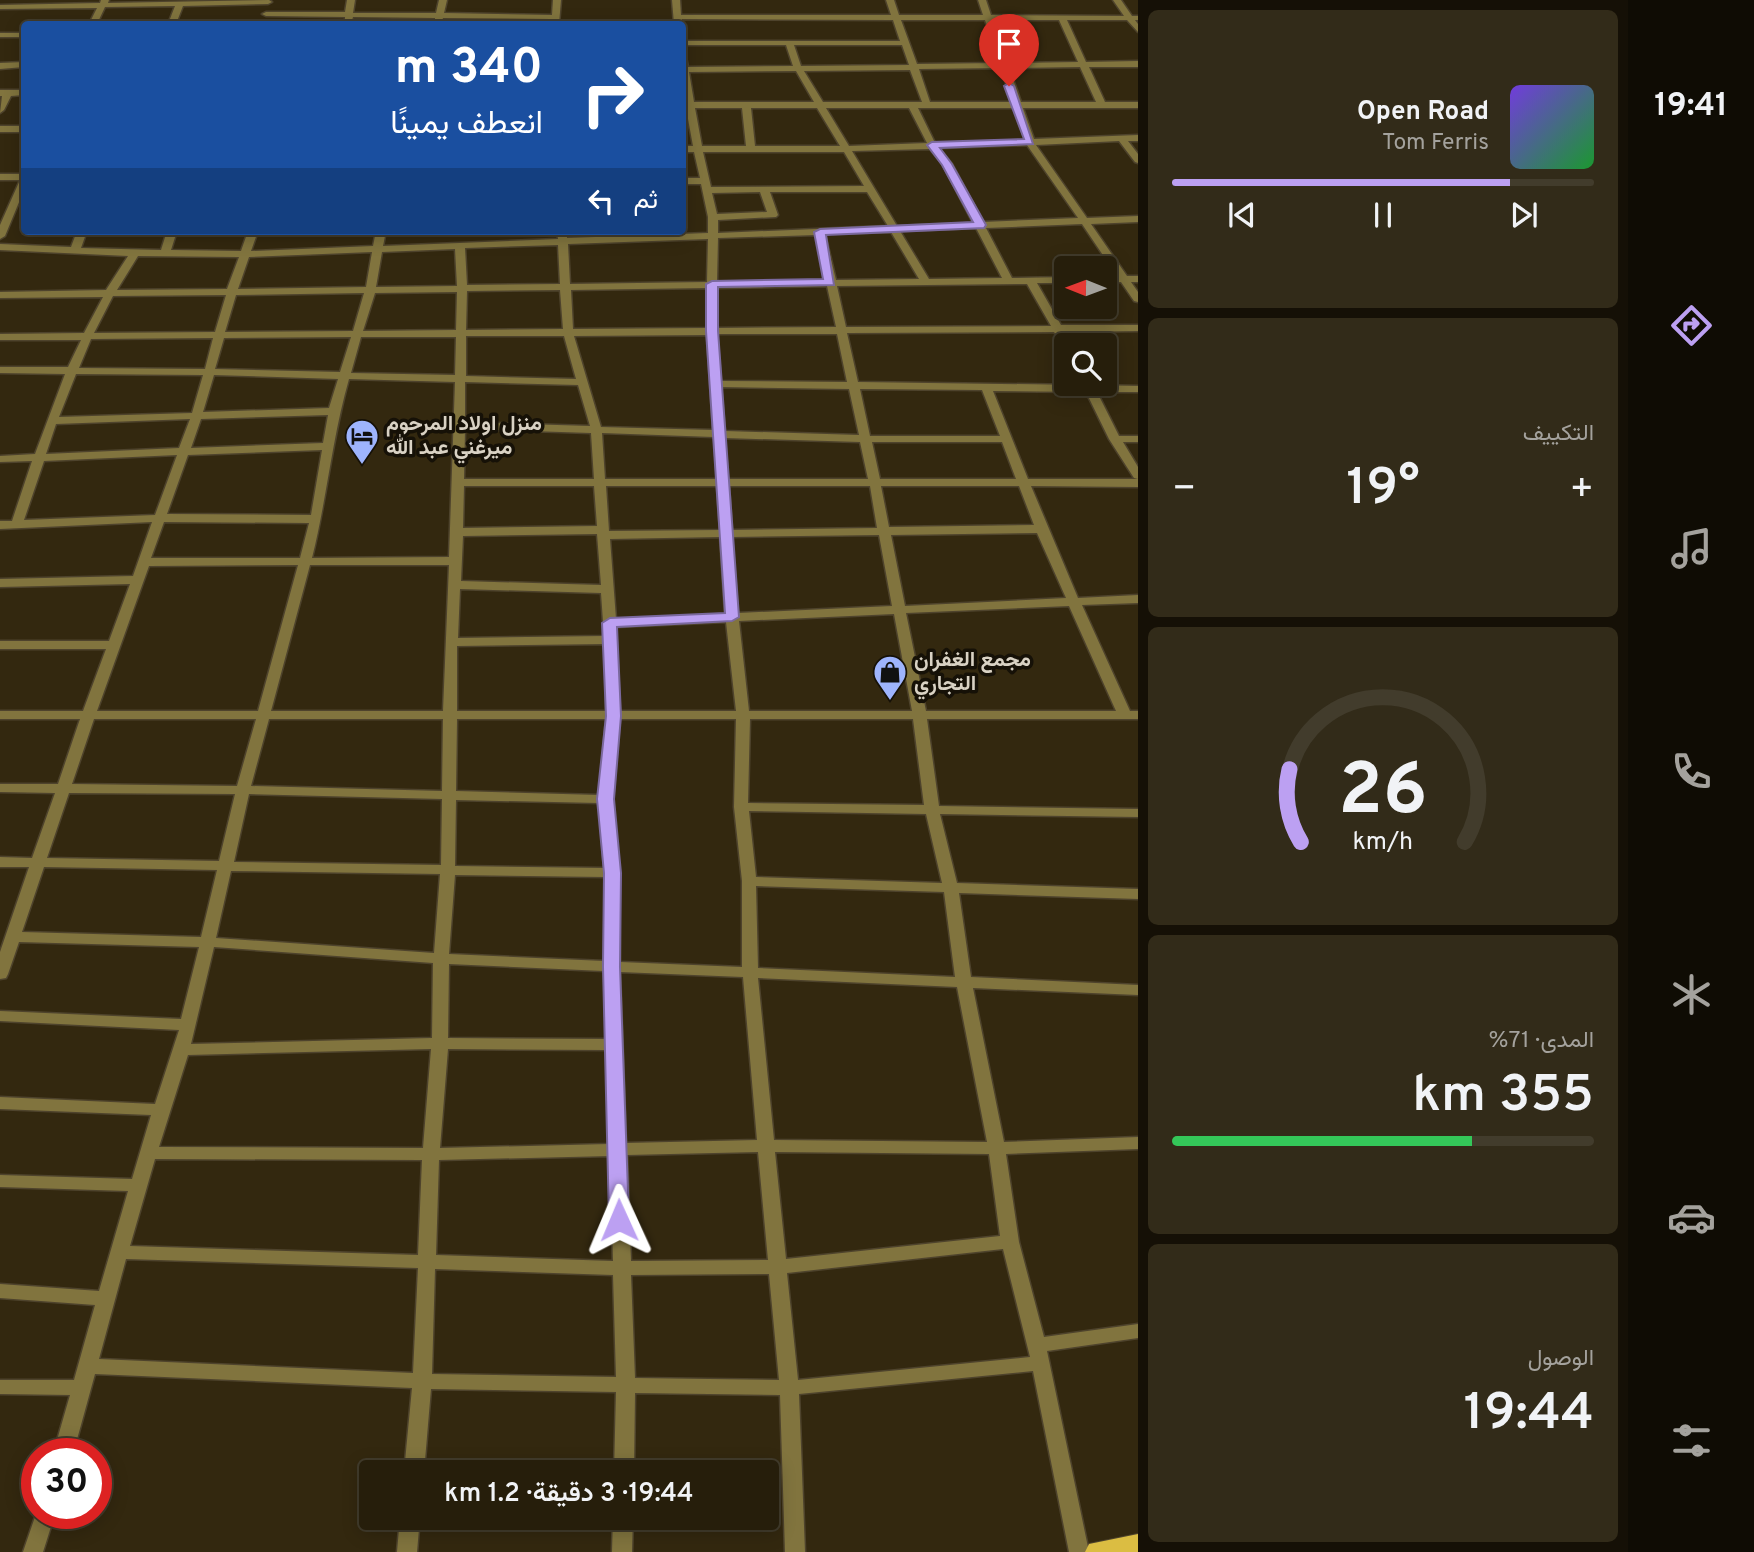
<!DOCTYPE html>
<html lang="ar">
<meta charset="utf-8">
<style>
:root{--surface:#261e0b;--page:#322b19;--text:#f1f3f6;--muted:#a4a29d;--line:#423c2c;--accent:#bca0f2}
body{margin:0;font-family:Overpass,Vazirmatn,sans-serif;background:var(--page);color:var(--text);direction:rtl;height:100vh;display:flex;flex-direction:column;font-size:26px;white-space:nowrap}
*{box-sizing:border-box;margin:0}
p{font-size:23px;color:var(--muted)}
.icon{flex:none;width:38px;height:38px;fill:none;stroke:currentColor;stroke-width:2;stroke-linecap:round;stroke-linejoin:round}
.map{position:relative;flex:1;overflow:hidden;direction:ltr}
.side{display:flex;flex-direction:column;gap:10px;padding:10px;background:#151006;width:490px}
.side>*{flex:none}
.hud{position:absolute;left:21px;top:21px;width:665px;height:214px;border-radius:7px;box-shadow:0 4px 18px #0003,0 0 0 2px var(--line);direction:rtl;background:#1a4fa0;color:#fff;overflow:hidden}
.needle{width:46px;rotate:271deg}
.fabs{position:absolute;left:1054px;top:256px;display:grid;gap:14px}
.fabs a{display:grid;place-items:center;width:63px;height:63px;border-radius:7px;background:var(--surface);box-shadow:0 4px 18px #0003,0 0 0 2px var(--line);font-size:35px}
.speed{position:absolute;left:21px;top:1438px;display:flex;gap:14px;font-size:35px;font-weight:700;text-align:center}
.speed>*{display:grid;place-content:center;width:91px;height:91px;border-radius:50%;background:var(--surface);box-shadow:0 4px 18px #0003,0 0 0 2px var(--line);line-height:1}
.speed .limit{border:10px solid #d22;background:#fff;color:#111}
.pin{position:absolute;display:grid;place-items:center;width:60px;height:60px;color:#fff;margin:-72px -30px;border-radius:50% 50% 50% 0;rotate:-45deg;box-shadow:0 0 7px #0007}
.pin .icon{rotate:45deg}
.me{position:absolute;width:77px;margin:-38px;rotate:359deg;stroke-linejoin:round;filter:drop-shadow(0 0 5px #0008)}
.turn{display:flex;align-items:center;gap:24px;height:147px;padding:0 28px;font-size:32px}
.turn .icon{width:91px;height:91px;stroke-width:2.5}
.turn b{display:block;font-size:49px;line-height:60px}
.then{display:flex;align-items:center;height:66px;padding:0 28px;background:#0003;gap:14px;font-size:26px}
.big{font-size:52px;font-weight:600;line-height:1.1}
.side .widget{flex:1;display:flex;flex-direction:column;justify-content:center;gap:10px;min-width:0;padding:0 24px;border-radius:10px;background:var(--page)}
.side .dial{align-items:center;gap:0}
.dial svg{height:182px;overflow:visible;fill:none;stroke:var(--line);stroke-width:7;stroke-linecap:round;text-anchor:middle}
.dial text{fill:var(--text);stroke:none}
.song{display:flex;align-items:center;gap:21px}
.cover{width:84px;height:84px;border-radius:10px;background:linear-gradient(135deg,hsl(260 70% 55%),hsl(130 70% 35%))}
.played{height:7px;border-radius:4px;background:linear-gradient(90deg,var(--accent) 80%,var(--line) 80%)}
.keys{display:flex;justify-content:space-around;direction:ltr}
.heat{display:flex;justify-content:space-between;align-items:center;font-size:38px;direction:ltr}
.charge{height:10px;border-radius:5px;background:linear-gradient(90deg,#34c759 71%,var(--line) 0)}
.trip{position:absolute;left:359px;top:1460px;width:420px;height:70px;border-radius:7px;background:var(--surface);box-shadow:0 4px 18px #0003,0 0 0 2px var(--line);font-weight:600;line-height:70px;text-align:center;direction:rtl}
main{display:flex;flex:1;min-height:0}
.menu{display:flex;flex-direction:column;width:126px;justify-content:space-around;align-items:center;background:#0f0c04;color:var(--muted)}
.menu .icon{width:49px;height:49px}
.menu .on{color:var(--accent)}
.menu b{font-size:32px;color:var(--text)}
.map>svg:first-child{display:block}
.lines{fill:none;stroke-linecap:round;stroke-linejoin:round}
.minor-casing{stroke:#4e432c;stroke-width:3}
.primary-casing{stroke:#4e432c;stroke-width:2}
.minor{fill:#81743e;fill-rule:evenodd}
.primary{fill:#dbbd42;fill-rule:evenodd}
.route{fill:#bca0f2;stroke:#7a689d;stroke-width:2}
.labels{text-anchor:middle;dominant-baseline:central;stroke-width:7;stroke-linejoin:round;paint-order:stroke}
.poi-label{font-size:21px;font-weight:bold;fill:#d9d2c4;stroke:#161107;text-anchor:start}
</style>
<main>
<nav class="menu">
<b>19:41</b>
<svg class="icon on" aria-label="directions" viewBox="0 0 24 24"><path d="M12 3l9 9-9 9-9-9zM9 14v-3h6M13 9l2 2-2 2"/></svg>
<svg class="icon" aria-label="music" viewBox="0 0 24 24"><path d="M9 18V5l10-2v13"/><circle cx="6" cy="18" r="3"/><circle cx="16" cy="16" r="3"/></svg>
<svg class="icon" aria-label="phone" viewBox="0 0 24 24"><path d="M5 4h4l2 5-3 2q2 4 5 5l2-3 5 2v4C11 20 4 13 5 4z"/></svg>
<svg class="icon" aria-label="climate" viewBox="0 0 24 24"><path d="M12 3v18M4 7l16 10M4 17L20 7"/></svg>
<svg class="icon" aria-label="car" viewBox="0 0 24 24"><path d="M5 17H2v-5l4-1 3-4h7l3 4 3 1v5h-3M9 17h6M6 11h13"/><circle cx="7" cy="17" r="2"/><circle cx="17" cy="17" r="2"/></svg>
<svg class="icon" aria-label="filters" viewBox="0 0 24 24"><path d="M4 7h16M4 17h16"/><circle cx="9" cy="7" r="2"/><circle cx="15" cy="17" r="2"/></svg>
</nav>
<section class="side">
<div class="widget">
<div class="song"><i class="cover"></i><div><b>Open Road</b><p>Tom Ferris</p></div></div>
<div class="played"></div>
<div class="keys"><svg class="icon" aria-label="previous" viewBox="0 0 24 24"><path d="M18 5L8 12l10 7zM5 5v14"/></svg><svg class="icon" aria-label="pause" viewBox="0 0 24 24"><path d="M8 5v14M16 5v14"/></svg><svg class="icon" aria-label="next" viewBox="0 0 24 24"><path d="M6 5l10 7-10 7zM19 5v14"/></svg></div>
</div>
<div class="widget"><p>التكييف</p>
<div class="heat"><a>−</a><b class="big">19°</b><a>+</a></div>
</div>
<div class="widget dial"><svg viewBox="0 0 100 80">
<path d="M14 69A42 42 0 1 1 86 69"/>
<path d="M14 69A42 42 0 0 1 9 37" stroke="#bca0f2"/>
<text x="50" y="56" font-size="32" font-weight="700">26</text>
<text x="50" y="72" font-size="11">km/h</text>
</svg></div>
<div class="widget"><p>المدى · 71%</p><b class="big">355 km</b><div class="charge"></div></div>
<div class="widget"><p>الوصول</p><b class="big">19:44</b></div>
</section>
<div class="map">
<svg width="1138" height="1552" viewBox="0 0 1138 1552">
<rect width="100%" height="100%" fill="#33280f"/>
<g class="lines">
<defs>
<path id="minor" d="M101,0H109L108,3L269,0L272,2L268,4L183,6L176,24H168L175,6L105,7L97,24H89L97,8L0,9V5L100,3Z
M347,0H355L353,13H436L439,0H447L444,13L552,15L553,0H561L559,24H551V19L443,18L441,24H435V18L353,17L351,24H345V17L266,16L262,14L266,12H345Z
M672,0H680L681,15H891L886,0H894L899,15H983L978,0H986L991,15L1124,16L1113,0H1121L1132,16H1138V20H1135L1138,24V32L1127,20H1067L1086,62L1138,61V67H1089L1105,102H1138V108H1023L1034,139L1138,135V141H1128L1138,154V163L1135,162L1119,141L1036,145L1087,218L1138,216V222L1091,224L1127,276H1138V282H1131L1138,292V302L1134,301L1121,282H1104V276H1117L1082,224L986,228L1012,278L1066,277V283H1037L1061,325H1138V331L1065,332L1072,345H1066V348L1054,332L847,333L858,382L1083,385V383H1093L1094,385L1138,386V392H1097L1119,436H1138V442H1123L1138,467V479L1134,478L1109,439L1086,392L993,391L1028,479H1138V487L1031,486L1078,598L1138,595V603L1082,605L1130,711H1138V719H927L939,806L1138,809V817L940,814L957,883L1138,889V899L959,893L971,977L1138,985V995L973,988L1004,1142L1138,1137V1149L1006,1154L1019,1242L1044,1337L1138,1324V1338L1047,1351L1089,1552H1069L1033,1371L799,1394L805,1552H785L780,1395L635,1393L634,1472H614L616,1392L431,1389L424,1472H404L412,1388L95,1374L73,1454H53L70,1395L0,1394V1380H74L95,1305L0,1298V1284L99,1291L128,1191L0,1187V1175L132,1179L151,1115L0,1109V1097L155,1104L179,1030L0,1021V1011L181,1019L199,947L19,942L8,974L6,978L0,979V952L29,867H0V857L32,858L55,793L0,792V784H58L80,719H0V711H83L106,649H0V641H109L130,584L0,587V579L133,576L152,522L0,529V521H12L32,461L0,462V456L35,454L65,374L0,373V367H68L81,340H0V334L84,333L103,297L0,298V292L106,290L128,256L0,250V244L71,247L77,231H87L81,248L161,250L167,231H177L171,250L241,251L248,231H258L251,251L373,246L376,231H386L383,246L558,239L557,231H567V238L708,233V217L701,184H682V178H700L694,152H682V146H693L686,108H682V102H686L682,84V55L686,57L688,67L793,66L786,45H682V41H900L893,20L682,19V24H674ZM901,20H985L999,63L917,64ZM993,20H1059L1078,62L1008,63ZM794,45H902L909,65L801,66ZM1080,67L1096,102H1021L1009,68ZM1001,68L1012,102H930L919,69ZM910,70L922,102H823L804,71ZM796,71L814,102H694L689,72ZM695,108H742L746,146H702ZM751,108H817L840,146H755ZM826,108H909L927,143L849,146ZM918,108H1014L1025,140L935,143ZM1027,145L1078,218L983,222L952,164L939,148ZM930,149L943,165L973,223L897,226L852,151ZM703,152H844L864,186L711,187ZM760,192L767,212L717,214L712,193ZM770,192H867L888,226L718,233V220L776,217L778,215ZM976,228L1002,278L929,279L900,231ZM891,232L919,279L836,280L825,234ZM816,235L826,280L717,282L718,238ZM708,239L707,282L570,284L568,244ZM558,245L560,284L467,285L465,248ZM455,249L457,286L376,287L382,252ZM372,252L366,287L238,289L249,257ZM138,256L239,257L227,289L117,290ZM1027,284L1051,326L846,327L837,286ZM827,286L836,327L717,328V288ZM707,288V328L573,329L571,290ZM560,290L563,329L466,330L467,291ZM457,292L456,330L363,331L375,293ZM364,293L353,331L225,332L236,295ZM226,295L215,332L94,333L113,296ZM717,334H837L847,382L721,381ZM707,335L713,430L601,427L574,336ZM466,336H564L576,379L466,376ZM351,337L340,372L215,369L224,338ZM361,337H456L455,375L351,373ZM213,338L205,369L79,368L91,339ZM76,374L203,375L192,413L59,417ZM214,375L338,379L329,408L203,412ZM349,379L455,382L449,557L312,558C327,498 332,438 349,379ZM465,382L578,385L590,426L465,422ZM721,387L849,389L859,435L725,431ZM860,389L982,390L1000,436H870ZM328,415L323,443L191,448L201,419ZM190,419L179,448L46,454L56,424ZM465,429L591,433L594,479H464ZM602,433L714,437L717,479H605ZM725,438L860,442L868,479H728ZM872,442H1002L1016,479H880ZM322,450L311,515L167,514L188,455ZM177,455L155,515L24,520L44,461ZM464,486H594L597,526L463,528ZM606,486H717L720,530L609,531ZM729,486H870L877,528L732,530ZM881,486H1019L1034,525L889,527ZM164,522L309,523L300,558H151ZM1037,533L1066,598L905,606L891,535ZM597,534L601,585L461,581L463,536ZM879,535L892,606L738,613L732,537ZM720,537L725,614L616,619L610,539ZM298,565L258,711H97L149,566ZM310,565H449L443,711H271ZM460,589L601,593L604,636L458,638ZM1069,606L1116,711H926L906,613ZM894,614L912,711H749L739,621ZM726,622L736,711H620L616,627ZM605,644L606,711H457V646ZM94,719H256L237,786L72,784ZM269,719H443L442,791L251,786ZM457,719H606L599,795L456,791ZM620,719H736L734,807L742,881V967L620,962L619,873L613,799ZM750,719H913L924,805L748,803ZM69,793L235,794L219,861L47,858ZM249,794L442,799L441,865L234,862ZM456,800L599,803L604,868L455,866ZM749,811L926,814L942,883L756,877ZM44,867L217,870L201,937L22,932ZM231,871L440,874L434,953L216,938ZM455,875L605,877L604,961L449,954ZM756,886L944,892L955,977L758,968ZM214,947L433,963L432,1038L191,1044ZM449,964L604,971L606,1039L448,1038ZM620,972L743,977L757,1140L626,1143ZM758,978L957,987L987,1142L774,1140ZM431,1049L423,1148L159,1147L188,1055ZM448,1049L607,1050L609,1144L440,1148ZM758,1152L768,1260L631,1261L627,1155ZM775,1152L989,1154L1000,1236L786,1259ZM610,1156L613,1261L436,1255L439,1160ZM155,1159L422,1160L418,1255L130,1246ZM1003,1249L1030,1357L798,1380L787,1273ZM126,1259L418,1268L413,1373L99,1359ZM435,1269L613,1275L616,1377L432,1374ZM769,1274L779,1380L635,1378L631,1275Z
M0,33H24V37H0Z
M24,62V67L0,69V63Z
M0,90H24V95L11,96L4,110L0,113L2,96H0Z
M0,126H24V132H0Z
M0,174H24V190L5,236L0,239V225L20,180H0Z
M37,1511V1514H55L43,1552H23Z
M400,1517H420L417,1552H397Z
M613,1517H633L632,1552H612Z"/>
<path id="primary" d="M1138,1534V1552H1085L1089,1544Z"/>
</defs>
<!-- minor casing -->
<use href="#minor" class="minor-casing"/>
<!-- primary casing -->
<use href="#primary" class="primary-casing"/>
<!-- minor -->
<use href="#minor" class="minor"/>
<!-- primary -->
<use href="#primary" class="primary"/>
</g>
<!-- route -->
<path class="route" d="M1009,83L1014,86L1033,144L940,148L952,164L986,225L984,228L826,235L834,285L718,287V331L739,617L732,621L617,627L621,716L614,799L621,873L620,967L629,1220L626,1225L619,1227L612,1225L609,1220L603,967L604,873L597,799L606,716L602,623L610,618L725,613L706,331V284L712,281L823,279L814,232L820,229L973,222L942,165L927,145L932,142L1024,139L1004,86Z"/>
<!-- icons -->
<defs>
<symbol id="hotel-pin" viewBox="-11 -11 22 30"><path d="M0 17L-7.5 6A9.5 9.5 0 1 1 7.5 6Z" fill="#9eb4fd" stroke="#161107"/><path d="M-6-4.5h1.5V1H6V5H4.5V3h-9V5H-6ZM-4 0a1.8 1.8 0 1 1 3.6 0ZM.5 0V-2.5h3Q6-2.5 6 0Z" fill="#111"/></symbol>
<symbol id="shop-pin" viewBox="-11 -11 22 30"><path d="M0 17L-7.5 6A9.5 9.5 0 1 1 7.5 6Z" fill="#9eb4fd" stroke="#161107"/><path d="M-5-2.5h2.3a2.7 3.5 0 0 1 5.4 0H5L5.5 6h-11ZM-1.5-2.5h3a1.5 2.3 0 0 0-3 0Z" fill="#111"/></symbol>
</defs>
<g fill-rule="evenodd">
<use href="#hotel-pin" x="343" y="417" width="38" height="52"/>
<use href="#shop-pin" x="871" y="653" width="38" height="52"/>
</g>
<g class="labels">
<!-- poi labels -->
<g class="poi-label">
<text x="386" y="424">منزل اولاد المرحوم<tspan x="386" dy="24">ميرغني عبد الله</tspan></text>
<text x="914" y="660">مجمع الغفران<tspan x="914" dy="24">التجاري</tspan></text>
</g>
</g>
</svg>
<div class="fabs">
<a><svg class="needle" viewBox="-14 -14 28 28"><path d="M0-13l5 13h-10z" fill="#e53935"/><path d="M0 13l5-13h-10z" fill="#a4a29d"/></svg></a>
<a><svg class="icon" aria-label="search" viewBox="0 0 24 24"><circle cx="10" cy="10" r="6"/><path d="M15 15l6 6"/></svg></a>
</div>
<div class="speed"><div class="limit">30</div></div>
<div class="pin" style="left:1009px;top:86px;background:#d93025"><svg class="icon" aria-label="arrive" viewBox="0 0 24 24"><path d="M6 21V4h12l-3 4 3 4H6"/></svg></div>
<svg class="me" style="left:619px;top:1220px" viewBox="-20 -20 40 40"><path d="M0-17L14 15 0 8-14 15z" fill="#bca0f2" stroke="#fff" stroke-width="4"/></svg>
<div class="trip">19:44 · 3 دقيقة · 1.2 km</div>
<div class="hud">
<div class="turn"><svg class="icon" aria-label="right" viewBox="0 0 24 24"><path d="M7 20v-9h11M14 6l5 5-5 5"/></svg><div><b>340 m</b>انعطف يمينًا</div></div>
<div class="then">ثم<svg class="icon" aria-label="left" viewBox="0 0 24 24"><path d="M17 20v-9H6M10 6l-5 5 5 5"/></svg></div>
</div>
</div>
</main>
